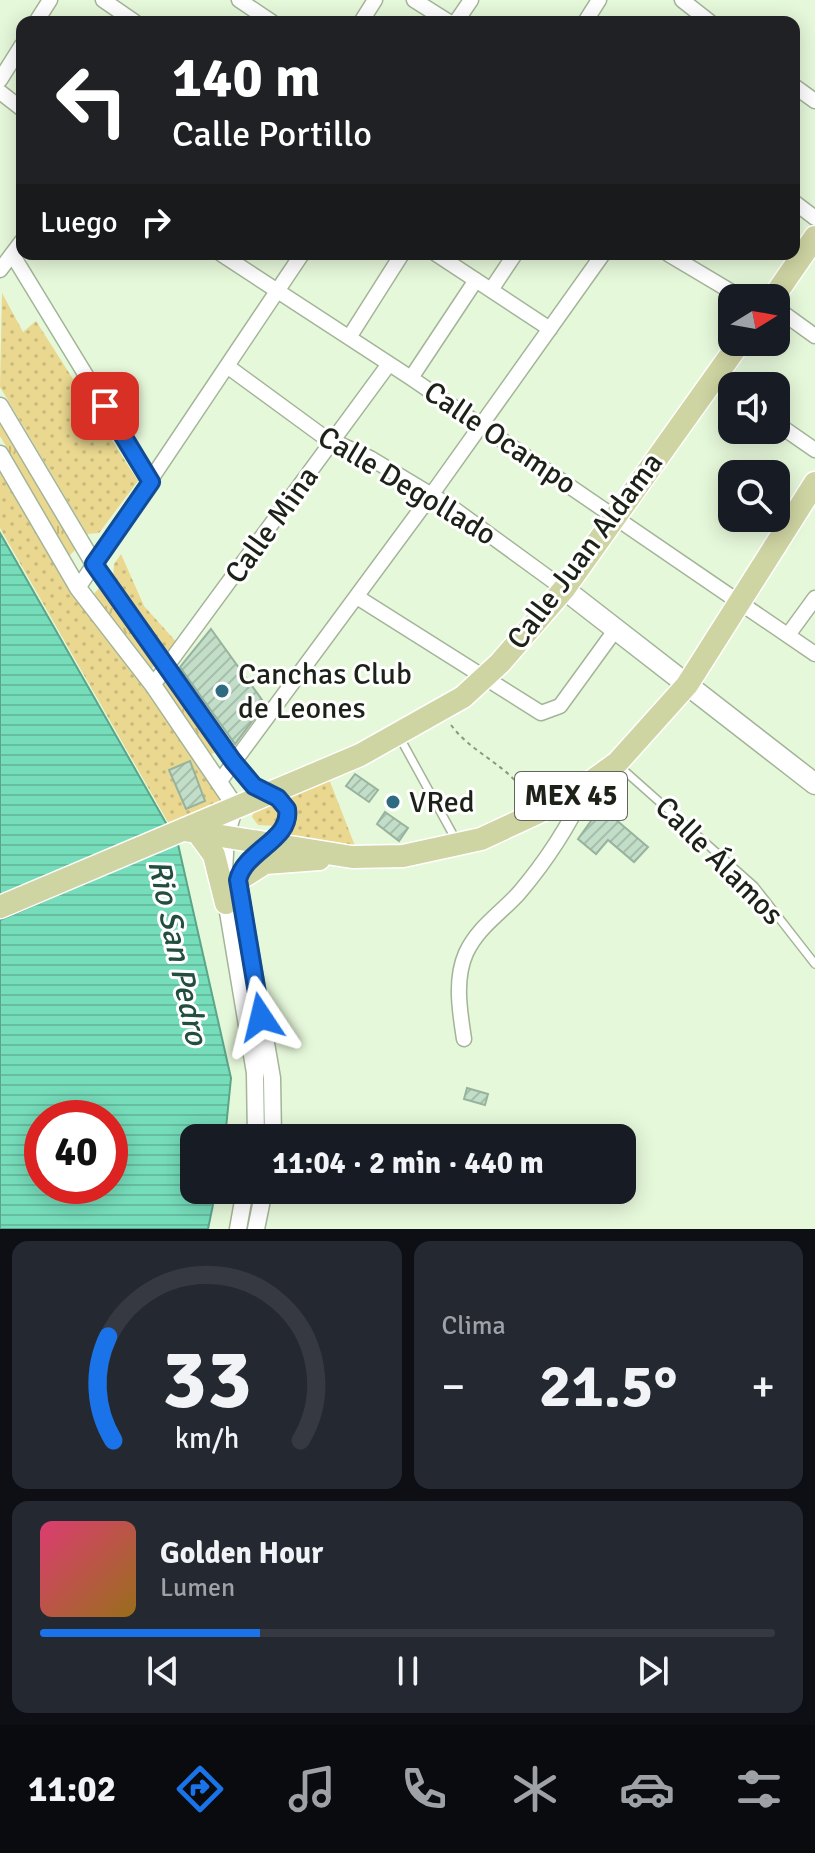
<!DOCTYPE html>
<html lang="es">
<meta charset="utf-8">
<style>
:root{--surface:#171b24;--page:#242831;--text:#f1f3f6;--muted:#9ea1a6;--line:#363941;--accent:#1a73e8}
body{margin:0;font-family:Signika,sans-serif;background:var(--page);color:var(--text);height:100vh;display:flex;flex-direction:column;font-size:30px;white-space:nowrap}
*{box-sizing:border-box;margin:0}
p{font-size:26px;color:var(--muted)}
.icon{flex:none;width:44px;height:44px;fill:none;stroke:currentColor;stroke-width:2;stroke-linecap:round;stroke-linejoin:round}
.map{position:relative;height:1229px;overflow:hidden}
.side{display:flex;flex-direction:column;gap:12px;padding:12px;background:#0d0f14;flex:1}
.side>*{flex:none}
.hud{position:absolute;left:16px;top:16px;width:784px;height:244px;border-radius:16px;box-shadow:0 4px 20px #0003;background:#202124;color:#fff;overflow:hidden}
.needle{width:52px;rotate:79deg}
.tools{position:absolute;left:718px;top:284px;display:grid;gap:16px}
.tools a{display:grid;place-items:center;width:72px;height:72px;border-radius:16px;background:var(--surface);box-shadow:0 4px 20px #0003;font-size:40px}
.speed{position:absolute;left:24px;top:1100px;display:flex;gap:16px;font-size:40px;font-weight:700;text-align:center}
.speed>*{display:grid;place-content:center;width:104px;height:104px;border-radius:50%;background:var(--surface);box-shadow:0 4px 20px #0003;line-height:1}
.speed .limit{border:12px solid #d22;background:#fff;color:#111}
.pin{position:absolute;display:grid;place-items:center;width:68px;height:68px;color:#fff;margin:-34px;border-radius:16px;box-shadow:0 4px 12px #0006}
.me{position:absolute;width:88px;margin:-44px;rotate:350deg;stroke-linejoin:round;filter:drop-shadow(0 0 6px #0008)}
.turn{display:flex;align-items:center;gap:28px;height:168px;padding:0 24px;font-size:36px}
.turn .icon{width:104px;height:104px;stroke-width:2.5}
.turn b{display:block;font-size:56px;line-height:68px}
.then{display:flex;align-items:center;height:76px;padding:0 24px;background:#0003;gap:16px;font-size:30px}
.big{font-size:60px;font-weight:800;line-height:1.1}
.side .tile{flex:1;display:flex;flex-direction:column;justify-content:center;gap:12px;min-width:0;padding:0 28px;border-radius:16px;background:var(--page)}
.side .dial{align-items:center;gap:0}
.dial svg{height:208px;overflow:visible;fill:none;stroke:var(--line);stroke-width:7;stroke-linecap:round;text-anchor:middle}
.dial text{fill:var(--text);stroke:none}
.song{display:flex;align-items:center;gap:24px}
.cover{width:96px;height:96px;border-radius:12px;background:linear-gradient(135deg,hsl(340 70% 55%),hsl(40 70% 35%))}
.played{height:8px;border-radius:4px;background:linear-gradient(90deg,var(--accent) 30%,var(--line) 30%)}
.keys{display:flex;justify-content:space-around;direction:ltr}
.heat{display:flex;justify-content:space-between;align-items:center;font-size:44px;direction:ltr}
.side .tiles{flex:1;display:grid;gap:12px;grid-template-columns:1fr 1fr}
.tile:last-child{grid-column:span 2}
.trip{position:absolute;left:180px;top:1124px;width:456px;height:80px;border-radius:16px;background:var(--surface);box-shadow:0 4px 20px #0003;font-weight:800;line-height:80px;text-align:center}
.dock{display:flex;height:128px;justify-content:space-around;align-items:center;background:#090b0e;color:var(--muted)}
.dock .icon{width:56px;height:56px}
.dock .on{color:var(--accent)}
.dock b{font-size:36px;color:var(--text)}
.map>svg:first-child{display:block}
.grass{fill:url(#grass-tufts)}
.park{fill:url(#park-dots)}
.water{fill:url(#water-rules);stroke:#5ba58a;stroke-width:2;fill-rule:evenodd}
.building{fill:url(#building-hatch);stroke:#97b39d;stroke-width:2}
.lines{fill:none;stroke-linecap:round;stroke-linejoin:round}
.service-casing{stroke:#a3b498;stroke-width:10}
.minor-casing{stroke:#a3b498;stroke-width:17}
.tertiary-casing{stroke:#a3b498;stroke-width:19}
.secondary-casing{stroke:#a3b498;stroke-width:23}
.primary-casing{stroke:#fff;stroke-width:25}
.path{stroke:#8b9883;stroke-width:2;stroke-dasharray:4 4;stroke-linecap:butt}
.service{stroke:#fff;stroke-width:7}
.minor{stroke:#fff;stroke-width:14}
.tertiary{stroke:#fff;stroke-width:16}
.secondary{stroke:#fff;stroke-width:20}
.primary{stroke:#cfd4a3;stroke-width:22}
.route-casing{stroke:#114b97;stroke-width:20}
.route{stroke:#1a73e8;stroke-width:14}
.poi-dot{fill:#2d6b81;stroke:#fff;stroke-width:3}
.labels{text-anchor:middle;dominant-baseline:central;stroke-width:6;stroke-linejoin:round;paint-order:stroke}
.shield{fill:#fff;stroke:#60645d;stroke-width:2}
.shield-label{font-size:28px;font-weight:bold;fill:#1c2218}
.street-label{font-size:30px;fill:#1c2218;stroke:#fff}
.poi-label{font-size:30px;fill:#1c2218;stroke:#fff;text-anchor:start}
.water-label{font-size:32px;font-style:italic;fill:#224e40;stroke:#fff}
</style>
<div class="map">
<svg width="815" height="1229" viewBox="0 0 815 1229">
<defs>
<pattern id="grass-tufts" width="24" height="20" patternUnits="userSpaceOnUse" patternTransform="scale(2)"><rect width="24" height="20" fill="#ead890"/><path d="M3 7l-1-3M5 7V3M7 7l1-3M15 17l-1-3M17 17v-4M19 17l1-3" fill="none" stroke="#c8b97b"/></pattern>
<pattern id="park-dots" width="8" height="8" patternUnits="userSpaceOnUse" patternTransform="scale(2)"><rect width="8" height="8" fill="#ead890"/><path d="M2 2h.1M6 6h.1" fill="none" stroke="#c8b97b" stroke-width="1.8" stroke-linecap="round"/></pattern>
<pattern id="water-rules" width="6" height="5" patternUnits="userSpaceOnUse" patternTransform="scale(2)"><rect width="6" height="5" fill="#76ddbb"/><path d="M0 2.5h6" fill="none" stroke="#66bda0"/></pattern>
<pattern id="building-hatch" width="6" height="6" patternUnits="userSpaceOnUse" patternTransform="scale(2)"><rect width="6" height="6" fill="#c2dec8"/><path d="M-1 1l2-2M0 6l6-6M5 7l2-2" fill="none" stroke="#a6beab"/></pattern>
</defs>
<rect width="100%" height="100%" fill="#e6f8da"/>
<!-- grass -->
<path class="grass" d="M0,417L78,547L69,556L0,436Z
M101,586L156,663L151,670L93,595Z
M166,680L218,751L210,755L160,684Z"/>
<!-- park -->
<path class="park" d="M2,293L23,332L36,321L138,481L99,533L87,534L0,387Z
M0,459L220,789L222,805L173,831L0,528Z
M121,554L144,606L179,645L170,659L113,579L114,564Z
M327,774L357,851L288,836L297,817L287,797Z
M271,803L282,813L276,826L258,825L252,817L254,811Z"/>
<!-- water -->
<path class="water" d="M0,533L178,844L231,1078L225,1138H194V1190H216L208,1229H0V920L134,862L0,915ZM42,1118H110V1186H42Z"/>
<!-- building -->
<path class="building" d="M211,629L265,704L235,744L180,667Z
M190,761L205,801L186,809L169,770Z
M355,774L378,790L369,802L346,786Z
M601,807L648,847L634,862L608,840L596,854L578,839Z
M385,812L408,828L399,841L377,824Z
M467,1088L488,1094L485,1105L464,1099Z"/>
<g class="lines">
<defs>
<path id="service" d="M400,738L456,840
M618,765L754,886L815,964"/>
<path id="minor" d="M103,0L135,22
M239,0L272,22
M414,0L449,22
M682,0L710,22
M36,22L50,0
M361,22L375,0
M456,22L471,0
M585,22L599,0
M0,80L22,45
M794,86L815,101
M0,92L22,109
M794,202L815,218
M12,254L151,482
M221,254L411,378L815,654
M436,254L550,329
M668,254L742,298
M0,270L22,241
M491,290L515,254
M776,308L815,336
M350,336L402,254
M227,366L324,437L370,458L450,506L564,589
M411,378L476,280
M713,378L732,392
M776,423L815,450
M78,588L302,254
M357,597L541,713L560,706L616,629
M788,635L815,598
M153,685L389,364
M220,781L432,494L603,254
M464,1039C460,1012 454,980 466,953C478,927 501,913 519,893C547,860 568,828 586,789"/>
<path id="tertiary" d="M0,406L94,564L233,761L254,786L278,798L287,809C292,840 245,850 238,880L272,1078L273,1138
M0,454L78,588L153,685L235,806L226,836L224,871
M225,894L255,1073L256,1138
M238,1229L245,1190
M256,1229L264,1190"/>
<path id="secondary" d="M564,589L815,784"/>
<path id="primary" d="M773,298L815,237
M184,830L352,857L403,856L481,839L567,799L617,763L687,685L815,483
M198,833L214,855L226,903
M238,880L265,863L319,859
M0,907L360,755L463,697L500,663L564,589L740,342"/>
</defs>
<!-- service casing -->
<use href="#service" class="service-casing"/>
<!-- minor casing -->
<use href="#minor" class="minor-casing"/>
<!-- tertiary casing -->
<use href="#tertiary" class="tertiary-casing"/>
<!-- secondary casing -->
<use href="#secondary" class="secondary-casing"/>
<!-- primary casing -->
<use href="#primary" class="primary-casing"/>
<!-- path -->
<path class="path" d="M451,725C473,755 512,766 529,800"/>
<!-- service -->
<use href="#service" class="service"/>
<!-- minor -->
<use href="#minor" class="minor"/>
<!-- tertiary -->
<use href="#tertiary" class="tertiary"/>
<!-- secondary -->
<use href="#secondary" class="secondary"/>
<!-- primary -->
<use href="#primary" class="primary"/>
</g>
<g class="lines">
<defs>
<path id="route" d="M105,406L151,482L94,564L233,761L254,786L278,798L287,809C292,840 245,850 238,880L261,1017"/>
</defs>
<!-- route casing -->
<use href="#route" class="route-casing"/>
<!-- route -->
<use href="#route" class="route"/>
</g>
<!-- markers -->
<g class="poi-dot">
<circle cx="222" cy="691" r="8"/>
<circle cx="393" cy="802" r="8"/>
</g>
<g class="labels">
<!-- shield labels -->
<rect class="shield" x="515" y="772" width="112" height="48" rx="6"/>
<g class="shield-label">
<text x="571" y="796">MEX 45</text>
</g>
<!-- street labels -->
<g class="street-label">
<text transform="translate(500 438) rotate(34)">Calle Ocampo</text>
<text transform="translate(407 486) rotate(31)">Calle Degollado</text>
<text transform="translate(272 525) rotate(-54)">Calle Mina</text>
<text transform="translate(585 551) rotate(-53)">Calle Juan Aldama</text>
<text transform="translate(719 861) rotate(45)">Calle Álamos</text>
</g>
<!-- poi labels -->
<g class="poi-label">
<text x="238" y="674">Canchas Club<tspan x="238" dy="34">de Leones</tspan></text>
<text x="409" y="802">VRed</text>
</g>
<!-- water labels -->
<g class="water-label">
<text transform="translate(178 952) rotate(78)">Rio San Pedro</text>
</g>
</g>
</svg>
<div class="tools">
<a><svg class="needle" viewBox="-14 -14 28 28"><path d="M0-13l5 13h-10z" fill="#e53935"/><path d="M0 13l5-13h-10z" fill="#9ea1a6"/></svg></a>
<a><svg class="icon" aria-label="sound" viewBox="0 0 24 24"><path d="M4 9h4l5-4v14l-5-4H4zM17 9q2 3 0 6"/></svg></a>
<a><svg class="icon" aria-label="search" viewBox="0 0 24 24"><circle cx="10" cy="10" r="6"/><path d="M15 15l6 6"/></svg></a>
</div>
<div class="speed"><div class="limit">40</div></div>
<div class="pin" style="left:105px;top:406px;background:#d93025"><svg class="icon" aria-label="arrive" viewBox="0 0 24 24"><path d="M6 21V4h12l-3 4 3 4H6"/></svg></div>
<svg class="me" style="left:261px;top:1017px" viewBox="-20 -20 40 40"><path d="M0-17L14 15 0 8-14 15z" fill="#1a73e8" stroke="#fff" stroke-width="4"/></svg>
<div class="trip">11:04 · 2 min · 440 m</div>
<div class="hud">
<div class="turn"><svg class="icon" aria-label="left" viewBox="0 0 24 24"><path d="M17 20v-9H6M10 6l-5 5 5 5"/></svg><div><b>140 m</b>Calle Portillo</div></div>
<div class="then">Luego<svg class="icon" aria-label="right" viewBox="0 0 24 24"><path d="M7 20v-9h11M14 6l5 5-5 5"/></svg></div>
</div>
</div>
<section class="side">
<div class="tiles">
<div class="tile dial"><svg viewBox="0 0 100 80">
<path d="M14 69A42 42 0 1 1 86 69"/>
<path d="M14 69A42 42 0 0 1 12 29" stroke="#1a73e8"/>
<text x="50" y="56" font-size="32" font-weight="700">33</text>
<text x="50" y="72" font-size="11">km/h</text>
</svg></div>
<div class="tile"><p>Clima</p>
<div class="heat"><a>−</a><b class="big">21.5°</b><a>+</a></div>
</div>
<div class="tile">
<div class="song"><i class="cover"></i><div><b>Golden Hour</b><p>Lumen</p></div></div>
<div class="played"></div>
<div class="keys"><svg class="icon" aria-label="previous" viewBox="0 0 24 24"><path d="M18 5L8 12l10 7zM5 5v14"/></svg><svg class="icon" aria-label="pause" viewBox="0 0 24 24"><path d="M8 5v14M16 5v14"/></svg><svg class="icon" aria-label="next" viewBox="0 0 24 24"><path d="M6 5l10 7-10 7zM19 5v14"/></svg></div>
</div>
</div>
</section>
<nav class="dock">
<b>11:02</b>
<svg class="icon on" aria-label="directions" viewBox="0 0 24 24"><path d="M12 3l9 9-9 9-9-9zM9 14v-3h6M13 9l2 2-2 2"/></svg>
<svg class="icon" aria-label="music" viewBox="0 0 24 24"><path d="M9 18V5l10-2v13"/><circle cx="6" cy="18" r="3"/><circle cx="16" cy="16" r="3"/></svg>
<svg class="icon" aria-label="phone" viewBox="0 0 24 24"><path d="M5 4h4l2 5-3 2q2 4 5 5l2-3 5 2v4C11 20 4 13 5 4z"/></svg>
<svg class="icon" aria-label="climate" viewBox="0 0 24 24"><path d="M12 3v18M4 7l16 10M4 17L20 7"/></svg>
<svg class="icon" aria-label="car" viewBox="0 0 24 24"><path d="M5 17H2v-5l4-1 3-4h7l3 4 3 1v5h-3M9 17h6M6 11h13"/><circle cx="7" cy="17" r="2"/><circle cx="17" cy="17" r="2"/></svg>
<svg class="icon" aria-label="filters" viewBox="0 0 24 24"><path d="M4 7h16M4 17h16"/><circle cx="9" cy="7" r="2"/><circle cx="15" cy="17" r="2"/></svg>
</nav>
